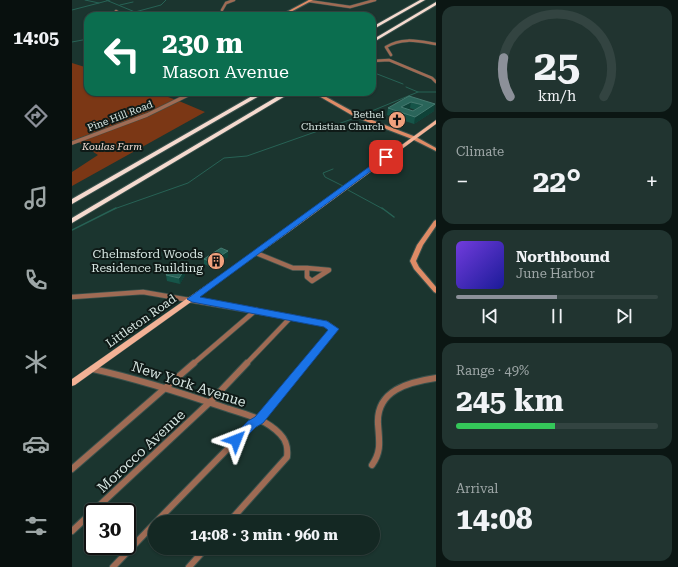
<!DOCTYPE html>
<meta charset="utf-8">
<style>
:root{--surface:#142823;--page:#213430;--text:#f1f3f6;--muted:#9da6a6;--line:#334441;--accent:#8c9099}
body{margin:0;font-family:"Roboto Serif",serif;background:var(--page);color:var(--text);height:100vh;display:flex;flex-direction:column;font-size:15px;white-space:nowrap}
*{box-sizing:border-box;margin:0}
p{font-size:13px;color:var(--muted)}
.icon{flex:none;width:22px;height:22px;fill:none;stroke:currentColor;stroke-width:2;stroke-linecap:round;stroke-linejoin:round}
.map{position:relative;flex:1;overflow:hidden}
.panel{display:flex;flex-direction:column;gap:6px;padding:6px;background:#0b1613;width:242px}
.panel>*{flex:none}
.top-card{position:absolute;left:12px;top:12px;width:292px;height:84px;border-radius:12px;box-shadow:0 1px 3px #0004,0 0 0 1px var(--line);background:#0b6e4f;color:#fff;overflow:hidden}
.speed{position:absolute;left:12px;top:503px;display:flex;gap:8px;font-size:20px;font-weight:700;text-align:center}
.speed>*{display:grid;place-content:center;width:52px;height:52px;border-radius:50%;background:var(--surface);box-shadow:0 1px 3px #0004,0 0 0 1px var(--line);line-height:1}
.speed .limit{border:2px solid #111;border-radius:6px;background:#fff;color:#111}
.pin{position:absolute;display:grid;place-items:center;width:34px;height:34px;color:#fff;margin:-17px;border-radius:8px;box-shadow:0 2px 6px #0006}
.me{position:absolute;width:44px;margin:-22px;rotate:45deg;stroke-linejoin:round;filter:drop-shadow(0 0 3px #0008)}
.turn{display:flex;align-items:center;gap:14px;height:84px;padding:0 12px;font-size:18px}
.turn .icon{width:52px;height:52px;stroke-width:2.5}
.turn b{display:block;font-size:28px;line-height:34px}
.big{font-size:30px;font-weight:700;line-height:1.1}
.panel .tile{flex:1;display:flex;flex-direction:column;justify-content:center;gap:6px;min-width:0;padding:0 14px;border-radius:12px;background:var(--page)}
.panel .dial{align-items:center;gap:0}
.dial svg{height:104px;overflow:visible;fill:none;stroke:var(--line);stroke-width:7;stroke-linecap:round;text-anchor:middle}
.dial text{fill:var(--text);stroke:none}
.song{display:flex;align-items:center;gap:12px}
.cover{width:48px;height:48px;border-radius:6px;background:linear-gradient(135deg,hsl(260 70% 55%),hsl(240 70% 35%))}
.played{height:4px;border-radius:2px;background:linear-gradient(90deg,var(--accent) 50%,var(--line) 50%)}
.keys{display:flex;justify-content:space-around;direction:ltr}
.heat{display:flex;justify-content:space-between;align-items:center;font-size:22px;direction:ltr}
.charge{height:6px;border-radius:3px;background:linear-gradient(90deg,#34c759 49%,var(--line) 0)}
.trip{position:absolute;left:76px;top:515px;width:232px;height:40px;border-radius:20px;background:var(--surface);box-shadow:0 1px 3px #0004,0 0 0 1px var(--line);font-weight:700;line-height:40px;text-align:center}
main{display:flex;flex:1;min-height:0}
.menu{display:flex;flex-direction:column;width:72px;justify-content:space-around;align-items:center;background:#08100e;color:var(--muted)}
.menu .icon{width:28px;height:28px}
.menu .active{color:var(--accent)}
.menu b{font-size:18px;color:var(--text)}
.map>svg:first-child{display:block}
.green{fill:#7b3715}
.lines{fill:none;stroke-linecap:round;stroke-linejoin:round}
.stream-far1{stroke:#276255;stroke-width:1}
.stream{stroke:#276255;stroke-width:1.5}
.street-far3-casing{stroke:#39514c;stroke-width:3.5}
.street-far2-casing{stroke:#39514c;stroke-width:4.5}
.street-far1-casing{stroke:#39514c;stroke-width:6}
.street-casing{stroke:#39514c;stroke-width:8}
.secondary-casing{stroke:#39514c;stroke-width:2}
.primary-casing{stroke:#39514c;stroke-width:1}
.highway-casing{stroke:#39514c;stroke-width:2}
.street-far3{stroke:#9f6b54;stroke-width:2.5}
.street-far2{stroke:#9f6b54;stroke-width:3.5}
.street-far1{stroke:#9f6b54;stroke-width:4.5}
.street{stroke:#9f6b54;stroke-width:6}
.secondary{fill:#de8b66;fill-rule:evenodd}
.primary{fill:#f3b296;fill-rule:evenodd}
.highway{fill:#f5dacf;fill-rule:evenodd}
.wall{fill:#165549;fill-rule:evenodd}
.shaded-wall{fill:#0f4238}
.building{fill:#2a655a;stroke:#45796f;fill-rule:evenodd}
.route{fill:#1a73e8;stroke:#114b97}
.labels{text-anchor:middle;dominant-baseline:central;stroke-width:4;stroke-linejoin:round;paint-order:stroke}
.far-poi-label{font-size:10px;fill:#d7e6e2;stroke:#0f1a17;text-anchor:end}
.far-street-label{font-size:10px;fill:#d7e6e2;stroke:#0f1a17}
.far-park-label{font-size:10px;font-style:italic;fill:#f3ddd3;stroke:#0f1a17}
.poi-label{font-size:12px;fill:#d7e6e2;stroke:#0f1a17;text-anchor:end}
.street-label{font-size:12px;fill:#d7e6e2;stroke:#0f1a17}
.near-street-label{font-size:14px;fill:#d7e6e2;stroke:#0f1a17}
</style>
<main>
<nav class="menu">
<b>14:05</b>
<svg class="icon active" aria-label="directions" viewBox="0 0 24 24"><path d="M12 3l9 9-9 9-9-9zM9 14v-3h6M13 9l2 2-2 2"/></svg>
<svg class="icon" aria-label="music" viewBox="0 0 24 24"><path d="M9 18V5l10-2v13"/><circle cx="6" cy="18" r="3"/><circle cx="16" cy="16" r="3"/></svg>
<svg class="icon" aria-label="phone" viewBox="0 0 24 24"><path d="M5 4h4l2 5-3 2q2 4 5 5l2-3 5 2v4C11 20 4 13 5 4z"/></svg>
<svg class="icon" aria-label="climate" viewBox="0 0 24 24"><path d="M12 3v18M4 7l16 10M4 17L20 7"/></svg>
<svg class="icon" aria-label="car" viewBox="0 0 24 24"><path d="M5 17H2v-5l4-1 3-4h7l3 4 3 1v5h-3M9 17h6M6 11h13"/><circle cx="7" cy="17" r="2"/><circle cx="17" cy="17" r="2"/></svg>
<svg class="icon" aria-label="filters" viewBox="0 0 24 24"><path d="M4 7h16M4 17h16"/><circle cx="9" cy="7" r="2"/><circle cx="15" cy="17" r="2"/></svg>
</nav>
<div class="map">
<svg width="364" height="567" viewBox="0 0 364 567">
<rect width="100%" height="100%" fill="#1b352f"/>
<!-- green -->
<path class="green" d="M0,63L16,68V92H83L104,100L85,109L0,141Z
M107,101L133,112L0,186V172L26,155L6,142L72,118Z"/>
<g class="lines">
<!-- stream-far1 -->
<path class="stream-far1" d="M13,0L27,3L38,0
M34,0L63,12L65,14L64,16
M48,5L61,2
M0,10L27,3
M63,12L89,5L94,0
M0,42L16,39
M300,72L331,84
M334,87L346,92H364
M290,115L346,92
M261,169L251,173L253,177L271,186
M276,190L311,209
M42,209L116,183L152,158L175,156L283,118"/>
<!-- stream -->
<path class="stream" d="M310,208L322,217
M0,230L44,208"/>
<defs>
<path id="street-far3" d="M237,1L278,7L303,0
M150,10L154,3L162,0
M44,11L51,16
M319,55L314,47C330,37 346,41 364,44
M300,61L317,60L360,78L364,82"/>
<path id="street-far2" d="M0,143L75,115L122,92"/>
<path id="street-far1" d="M184,253L221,268H235
M235,268L257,270L240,281L235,277Z
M0,297L71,292L255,324L262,329L233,364
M121,364L184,310
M174,364L219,317"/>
<path id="street" d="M21,369C66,379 110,393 154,408C173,414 194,419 208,434C215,441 216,448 215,457L157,522
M300,465C310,451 307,440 306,424C304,390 337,382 364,378
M0,469L122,363
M84,522L174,430L187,420L234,363
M0,531L138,402L175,363
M41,567L83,523
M117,567L134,548"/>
<path id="secondary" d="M237,0H241L211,16H207Z
M240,92H245L287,115L344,137L364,148V151L340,139L283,117Z
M364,220V226L351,245L344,261L347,267L364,287V293L362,292L342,269L338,261L345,245L362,221Z"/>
<path id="primary" d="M364,120V124L217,232L3,385L0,386V379L213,230Z"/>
<path id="highway" d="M348,0H353L300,30V27Z
M364,2V5L300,43V40Z
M187,92H194L0,204V199Z
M213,92H220L0,223V218Z"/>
</defs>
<!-- street-far3 casing -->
<use href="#street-far3" class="street-far3-casing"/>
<!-- street-far2 casing -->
<use href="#street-far2" class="street-far2-casing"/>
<!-- street-far1 casing -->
<use href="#street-far1" class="street-far1-casing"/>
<!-- street casing -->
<use href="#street" class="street-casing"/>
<!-- secondary casing -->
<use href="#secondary" class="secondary-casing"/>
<!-- primary casing -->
<use href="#primary" class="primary-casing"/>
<!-- highway casing -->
<use href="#highway" class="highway-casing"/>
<!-- street-far3 -->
<use href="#street-far3" class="street-far3"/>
<!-- street-far2 -->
<use href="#street-far2" class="street-far2"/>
<!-- street-far1 -->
<use href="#street-far1" class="street-far1"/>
<!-- street -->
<use href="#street" class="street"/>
<!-- secondary -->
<use href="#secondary" class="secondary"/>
<!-- primary -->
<use href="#primary" class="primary"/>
<!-- highway -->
<use href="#highway" class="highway"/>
</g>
<!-- wall -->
<path class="wall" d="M337,96L362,111L342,124L315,115L316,108ZM338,108L343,110L341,111L336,109Z
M156,257L140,268L132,264V259Z
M94,275H113L108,284L95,281Z"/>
<!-- shaded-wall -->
<path class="shaded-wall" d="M339,102L338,108L330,113L329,107Z
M363,104L362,111L342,124L343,117Z
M156,251V257L140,268L139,262Z
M113,269V275L108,284L107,278Z"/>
<!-- building -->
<path class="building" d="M337,96L363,104L343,117L316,108ZM339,102L351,105L341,111L329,107Z
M149,248L156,251L139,262L132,259Z
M100,267L113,269L107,278L94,275Z"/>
<!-- route -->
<path class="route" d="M312,156L318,157L128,297L255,321L267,329L191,423L184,427L168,443H160L158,440L160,437L176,421L183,417L256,330L252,327L120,302L115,299Z"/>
<!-- icons -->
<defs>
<symbol id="church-disc" viewBox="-11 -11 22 22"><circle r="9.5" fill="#f1a17d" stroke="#0f1a17"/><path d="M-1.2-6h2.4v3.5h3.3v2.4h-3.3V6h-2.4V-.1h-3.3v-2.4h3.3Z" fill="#111"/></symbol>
<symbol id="building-disc" viewBox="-11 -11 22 22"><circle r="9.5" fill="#f1a17d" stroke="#0f1a17"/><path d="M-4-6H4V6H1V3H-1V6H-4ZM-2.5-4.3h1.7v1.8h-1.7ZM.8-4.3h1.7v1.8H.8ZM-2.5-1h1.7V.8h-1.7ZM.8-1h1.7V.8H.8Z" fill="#111"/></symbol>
</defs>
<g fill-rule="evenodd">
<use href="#church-disc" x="315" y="110" width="20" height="20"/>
<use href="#building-disc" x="134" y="251" width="20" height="20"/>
</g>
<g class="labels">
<!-- far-poi labels -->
<g class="far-poi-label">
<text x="312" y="114">Bethel<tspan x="312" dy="12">Christian Church</tspan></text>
</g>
<!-- far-street labels -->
<g class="far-street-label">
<text transform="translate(48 116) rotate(-21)">Pine Hill Road</text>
</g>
<!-- far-park labels -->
<g class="far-park-label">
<text x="40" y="146">Koulas Farm</text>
</g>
<!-- poi labels -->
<g class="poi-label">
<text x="131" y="254">Chelmsford Woods<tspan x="131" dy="14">Residence Building</tspan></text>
</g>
<!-- street labels -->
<g class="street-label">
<text transform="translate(69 321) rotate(-35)">Littleton Road</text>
</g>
<!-- near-street labels -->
<g class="near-street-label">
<text transform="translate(117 384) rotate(18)">New York Avenue</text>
<text transform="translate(69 451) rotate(-43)">Morocco Avenue</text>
</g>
</g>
</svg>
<div class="speed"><div class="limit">30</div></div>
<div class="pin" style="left:314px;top:157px;background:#d93025"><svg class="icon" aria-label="arrive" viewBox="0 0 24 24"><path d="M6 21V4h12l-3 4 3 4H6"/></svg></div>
<svg class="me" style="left:164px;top:440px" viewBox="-20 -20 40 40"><path d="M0-17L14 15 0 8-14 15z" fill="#1a73e8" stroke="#fff" stroke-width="4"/></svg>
<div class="trip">14:08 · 3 min · 960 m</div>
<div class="top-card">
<div class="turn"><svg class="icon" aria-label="left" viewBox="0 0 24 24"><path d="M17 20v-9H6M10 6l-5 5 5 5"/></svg><div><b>230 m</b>Mason Avenue</div></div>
</div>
</div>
<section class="panel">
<div class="tile dial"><svg viewBox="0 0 100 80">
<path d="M14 69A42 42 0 1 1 86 69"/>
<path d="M14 69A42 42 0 0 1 9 39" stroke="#8c9099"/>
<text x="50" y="56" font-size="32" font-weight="700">25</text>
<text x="50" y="72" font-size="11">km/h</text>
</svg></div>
<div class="tile"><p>Climate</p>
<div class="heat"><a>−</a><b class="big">22°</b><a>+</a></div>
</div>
<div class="tile">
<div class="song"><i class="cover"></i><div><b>Northbound</b><p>June Harbor</p></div></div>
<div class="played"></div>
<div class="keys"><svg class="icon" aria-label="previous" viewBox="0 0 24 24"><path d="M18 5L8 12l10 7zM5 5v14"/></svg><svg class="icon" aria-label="pause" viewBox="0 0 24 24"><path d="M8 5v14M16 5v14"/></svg><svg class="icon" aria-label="next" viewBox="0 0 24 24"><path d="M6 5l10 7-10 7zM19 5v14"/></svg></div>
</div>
<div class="tile"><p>Range · 49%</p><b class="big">245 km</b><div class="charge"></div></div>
<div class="tile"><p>Arrival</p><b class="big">14:08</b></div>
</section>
</main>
